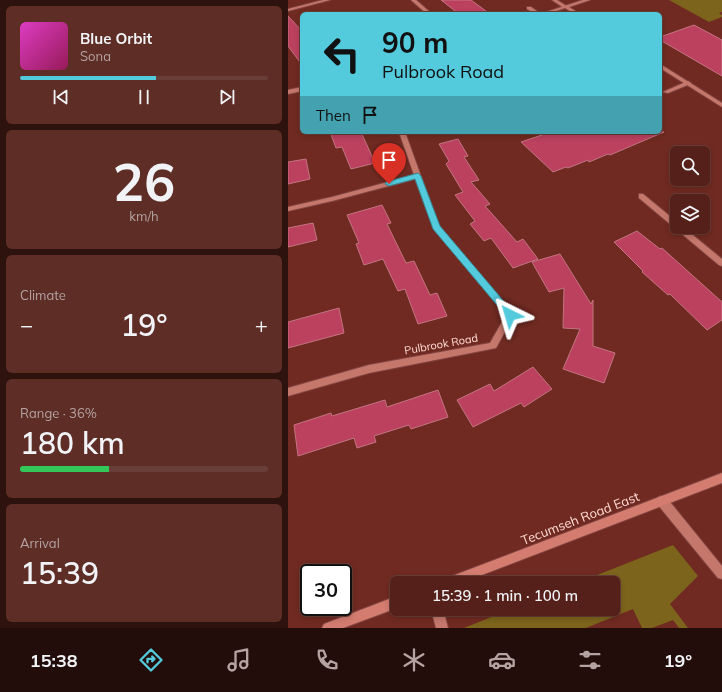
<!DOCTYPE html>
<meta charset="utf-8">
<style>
:root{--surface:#542019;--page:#5d2d26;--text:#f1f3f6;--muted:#b5a3a2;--line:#6a3e38;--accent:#54cadd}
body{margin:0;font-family:Mulish,sans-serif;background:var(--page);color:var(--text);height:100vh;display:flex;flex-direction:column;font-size:15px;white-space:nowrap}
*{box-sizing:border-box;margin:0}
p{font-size:13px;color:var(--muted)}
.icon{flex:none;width:22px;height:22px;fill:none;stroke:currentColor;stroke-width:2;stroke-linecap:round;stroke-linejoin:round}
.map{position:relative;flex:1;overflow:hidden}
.panel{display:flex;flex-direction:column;gap:6px;padding:6px;background:#2e120e;width:288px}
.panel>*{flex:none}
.banner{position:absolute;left:12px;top:12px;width:362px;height:122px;border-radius:6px;box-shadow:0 2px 6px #0003,0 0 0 1px var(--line);background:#54cadd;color:#111;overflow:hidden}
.controls{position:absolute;left:382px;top:146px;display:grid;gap:8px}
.controls a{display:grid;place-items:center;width:40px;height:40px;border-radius:6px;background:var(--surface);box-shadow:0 2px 6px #0003,0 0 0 1px var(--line);font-size:20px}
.speed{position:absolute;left:12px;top:564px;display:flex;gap:8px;font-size:20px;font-weight:700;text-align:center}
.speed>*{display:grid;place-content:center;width:52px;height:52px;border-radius:50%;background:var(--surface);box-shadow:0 2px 6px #0003,0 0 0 1px var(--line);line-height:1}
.speed .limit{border:2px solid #111;border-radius:6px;background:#fff;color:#111}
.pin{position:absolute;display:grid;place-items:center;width:34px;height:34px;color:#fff;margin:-41px -17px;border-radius:50% 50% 50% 0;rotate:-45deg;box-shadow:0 0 4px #0007}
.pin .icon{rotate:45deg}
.me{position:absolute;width:44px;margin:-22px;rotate:320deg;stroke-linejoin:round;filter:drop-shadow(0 0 3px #0008)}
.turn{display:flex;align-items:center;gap:14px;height:84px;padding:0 16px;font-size:18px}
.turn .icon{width:52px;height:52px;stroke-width:2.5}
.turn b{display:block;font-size:28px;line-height:34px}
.then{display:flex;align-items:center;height:38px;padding:0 16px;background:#0003;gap:8px;font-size:15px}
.big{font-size:30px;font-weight:600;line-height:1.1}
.panel .tile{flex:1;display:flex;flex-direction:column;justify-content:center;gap:6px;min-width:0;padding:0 14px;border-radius:6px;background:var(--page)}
.panel .dial{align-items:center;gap:0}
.dial b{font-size:52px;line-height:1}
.song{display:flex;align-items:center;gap:12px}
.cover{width:48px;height:48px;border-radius:6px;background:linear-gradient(135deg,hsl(310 70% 55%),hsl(330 70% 35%))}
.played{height:4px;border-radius:2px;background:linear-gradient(90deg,var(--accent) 55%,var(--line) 55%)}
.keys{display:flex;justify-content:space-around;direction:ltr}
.heat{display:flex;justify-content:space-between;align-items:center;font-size:22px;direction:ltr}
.charge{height:6px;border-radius:3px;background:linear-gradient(90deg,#34c759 36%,var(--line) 0)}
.trip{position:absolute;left:102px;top:576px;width:230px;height:40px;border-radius:6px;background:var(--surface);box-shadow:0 2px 6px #0003,0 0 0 1px var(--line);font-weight:600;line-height:40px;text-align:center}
.tab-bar{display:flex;height:64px;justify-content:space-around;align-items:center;background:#220d0a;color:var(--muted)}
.tab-bar .icon{width:28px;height:28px}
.tab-bar .current{color:var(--accent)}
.tab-bar b{font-size:18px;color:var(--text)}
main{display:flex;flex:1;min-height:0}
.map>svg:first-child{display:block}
.green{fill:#7c641c}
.building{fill:#bb415f;stroke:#c47481}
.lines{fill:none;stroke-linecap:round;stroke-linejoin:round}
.service-casing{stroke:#824541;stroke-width:2}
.minor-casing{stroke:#824541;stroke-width:2}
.secondary-casing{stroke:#824541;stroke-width:2}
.service{fill:#c6776b;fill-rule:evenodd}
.minor{fill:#c6776b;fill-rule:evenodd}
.secondary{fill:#d47c70;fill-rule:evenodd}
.route{fill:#54cadd;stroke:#378390}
.labels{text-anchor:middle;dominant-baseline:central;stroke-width:4;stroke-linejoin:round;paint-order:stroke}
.street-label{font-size:11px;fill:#ffdbd5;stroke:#702a21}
.near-street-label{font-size:13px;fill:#ffdbd5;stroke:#702a21}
</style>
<main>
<section class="panel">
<div class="tile">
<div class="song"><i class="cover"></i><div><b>Blue Orbit</b><p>Sona</p></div></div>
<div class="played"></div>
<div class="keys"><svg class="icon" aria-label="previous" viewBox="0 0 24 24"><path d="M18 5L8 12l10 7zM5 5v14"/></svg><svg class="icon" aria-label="pause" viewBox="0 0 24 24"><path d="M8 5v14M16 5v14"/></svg><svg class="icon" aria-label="next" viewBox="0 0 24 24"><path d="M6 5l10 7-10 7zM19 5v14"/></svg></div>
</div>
<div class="tile dial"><b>26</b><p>km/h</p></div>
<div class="tile"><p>Climate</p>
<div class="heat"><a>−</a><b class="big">19°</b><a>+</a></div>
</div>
<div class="tile"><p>Range · 36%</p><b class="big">180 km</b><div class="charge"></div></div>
<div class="tile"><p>Arrival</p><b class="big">15:39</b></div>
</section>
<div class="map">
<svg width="434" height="628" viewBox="0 0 434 628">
<rect width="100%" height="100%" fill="#702a21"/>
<!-- green -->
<path class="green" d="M381,0H434V12L431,13L434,15V17L421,22Z
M385,545L410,576L382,604L400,628H391L385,620L364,628H354L345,609L298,628H176L223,609H325V583H289Z"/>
<!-- building -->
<path class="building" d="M153,0H183L202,14H171Z
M0,16L14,31V65L0,46Z
M406,25L434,40V76L372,40V37Z
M42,132H73L87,163L63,169L54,147L48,148Z
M263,132H376L322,155L320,154L301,162L300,160L280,168L278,167L265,172L233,142Z
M170,139L180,156L176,157L191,180L183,182L202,204L197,206L229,242L235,239L250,259L225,268L203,238L196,241L182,224L187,221L167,195L175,192L158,164L161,161L151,144Z
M18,159L22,179L0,184V162Z
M94,205L103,223L99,224L118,263L126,261L142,295L149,293L159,316L130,324L117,289L110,291L95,259L76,265L68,244L71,243L59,215Z
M25,223L29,240L0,247V228Z
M349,231L372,249L374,248L434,302V320L419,330L382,294L380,295L354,272L355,271L326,242Z
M272,254L303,304L305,300V346L327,353L316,383L275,369L292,329L275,328L276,288L261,292L244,262Z
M51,308L56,333L0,348V322Z
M245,367L264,389L236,407L233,403L185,427L169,400L202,384L206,391Z
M150,390L160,417L123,429L121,425L86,436L88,442L69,448L66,438L10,456L6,425L43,413L44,416L97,400L99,407Z"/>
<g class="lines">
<defs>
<path id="service" d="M264,0H269L280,7L276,8Z
M239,7H243L253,14H248L239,9Z
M400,81L403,83L402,84L380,93L375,92Z
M351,194H355L389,222V227H395L434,259V266L431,265L351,198Z
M374,496L378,497L434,566V579L430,578L370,505L369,501L370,497Z
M143,609H155L160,628H148Z"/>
<path id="minor" d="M35,0H42L0,11V9Z
M123,0H128L144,14H139Z
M295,0H302L281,7L292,14H287L277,8L259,14H252Z
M372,64L434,103V107L372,68Z
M14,87V91L0,94V90Z
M111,132H117L151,226L226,315L208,348L81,373L0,396V388L81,365L202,343L218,315L146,229L127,179L44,201L0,211V207L44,197L126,175Z"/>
<path id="secondary" d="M434,473V483L173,583H154L155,579L159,578Z
M109,596V608L55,628H34L36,624Z"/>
</defs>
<!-- service casing -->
<use href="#service" class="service-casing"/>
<!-- minor casing -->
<use href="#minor" class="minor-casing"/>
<!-- secondary casing -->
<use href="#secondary" class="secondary-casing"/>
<!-- service -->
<use href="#service" class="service"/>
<!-- minor -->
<use href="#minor" class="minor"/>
<!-- secondary -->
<use href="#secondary" class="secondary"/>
</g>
<!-- route -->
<path class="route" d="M130,173L133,176L152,226L225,312L227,315L225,317H219L145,229L127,179L101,186L97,184L98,182Z"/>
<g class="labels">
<!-- street labels -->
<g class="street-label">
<text transform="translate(153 344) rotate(-10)">Pulbrook Road</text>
</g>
<!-- near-street labels -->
<g class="near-street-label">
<text transform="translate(292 518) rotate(-21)">Tecumseh Road East</text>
</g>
</g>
</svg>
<div class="controls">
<a><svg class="icon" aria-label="search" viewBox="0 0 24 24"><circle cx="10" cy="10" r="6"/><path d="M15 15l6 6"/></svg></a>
<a><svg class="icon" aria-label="layers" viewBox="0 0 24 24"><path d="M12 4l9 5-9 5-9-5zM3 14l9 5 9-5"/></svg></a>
</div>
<div class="speed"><div class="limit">30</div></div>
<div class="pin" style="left:101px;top:184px;background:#d93025"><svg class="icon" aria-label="arrive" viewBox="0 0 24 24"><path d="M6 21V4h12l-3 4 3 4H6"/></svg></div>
<svg class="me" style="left:222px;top:315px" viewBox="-20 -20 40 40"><path d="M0-17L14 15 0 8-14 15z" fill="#54cadd" stroke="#fff" stroke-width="4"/></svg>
<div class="trip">15:39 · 1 min · 100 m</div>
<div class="banner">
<div class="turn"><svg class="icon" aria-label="left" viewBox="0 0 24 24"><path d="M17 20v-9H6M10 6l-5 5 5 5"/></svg><div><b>90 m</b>Pulbrook Road</div></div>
<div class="then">Then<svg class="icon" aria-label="arrive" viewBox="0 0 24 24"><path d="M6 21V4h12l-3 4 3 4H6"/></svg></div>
</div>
</div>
</main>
<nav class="tab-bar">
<b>15:38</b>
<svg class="icon current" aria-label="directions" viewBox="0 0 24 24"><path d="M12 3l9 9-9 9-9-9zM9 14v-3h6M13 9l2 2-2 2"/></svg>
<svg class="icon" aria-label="music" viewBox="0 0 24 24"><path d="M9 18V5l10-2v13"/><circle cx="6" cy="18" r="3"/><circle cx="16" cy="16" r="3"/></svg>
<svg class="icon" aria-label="phone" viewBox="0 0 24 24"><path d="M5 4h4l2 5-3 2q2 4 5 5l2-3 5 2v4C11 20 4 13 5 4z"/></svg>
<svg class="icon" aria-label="climate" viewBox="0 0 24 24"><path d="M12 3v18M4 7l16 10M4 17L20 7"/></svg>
<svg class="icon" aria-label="car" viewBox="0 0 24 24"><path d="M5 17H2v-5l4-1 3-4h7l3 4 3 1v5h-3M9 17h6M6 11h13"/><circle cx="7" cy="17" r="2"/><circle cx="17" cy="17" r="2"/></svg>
<svg class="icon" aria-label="filters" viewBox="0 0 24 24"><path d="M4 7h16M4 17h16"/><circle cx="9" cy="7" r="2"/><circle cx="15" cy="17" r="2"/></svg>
<b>19°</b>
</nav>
